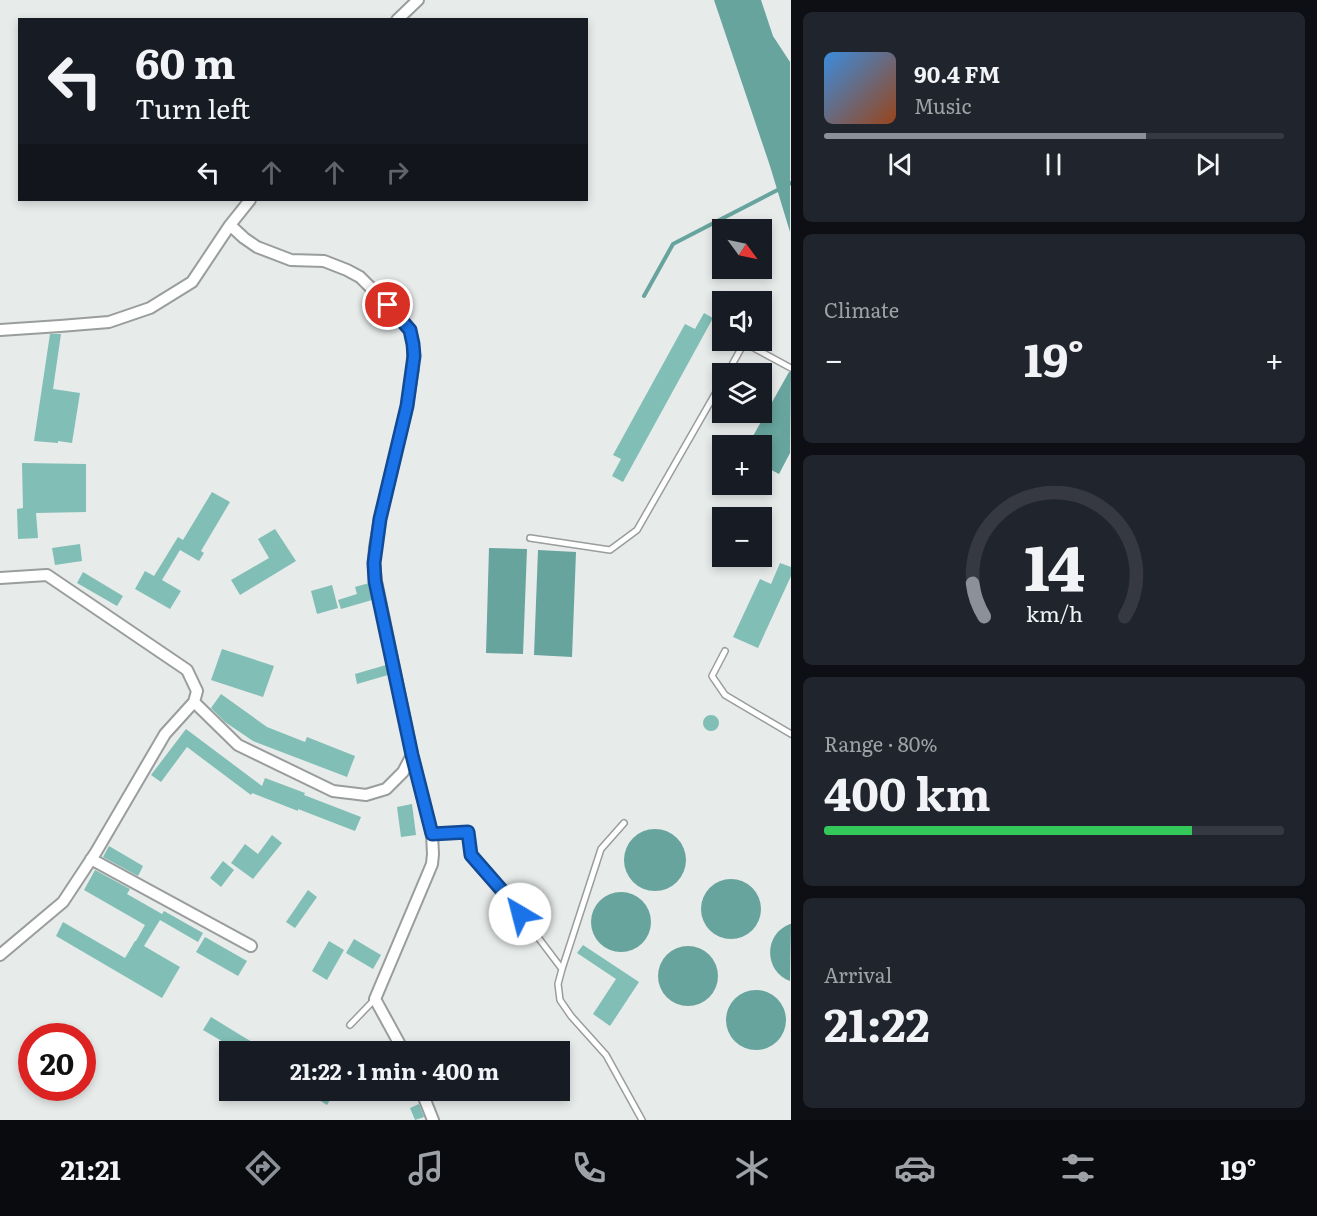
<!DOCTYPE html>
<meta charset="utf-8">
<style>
:root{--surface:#171b24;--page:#20242c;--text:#f1f3f6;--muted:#9ea1a6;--line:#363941;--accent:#8c9099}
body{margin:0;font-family:Literata,serif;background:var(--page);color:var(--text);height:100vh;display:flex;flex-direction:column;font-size:22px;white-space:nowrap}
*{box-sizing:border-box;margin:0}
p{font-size:20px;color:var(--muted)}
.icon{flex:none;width:33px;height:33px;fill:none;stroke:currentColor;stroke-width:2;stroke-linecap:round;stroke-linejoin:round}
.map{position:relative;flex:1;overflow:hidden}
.panel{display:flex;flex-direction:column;gap:12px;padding:12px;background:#0d0f14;width:526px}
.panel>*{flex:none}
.guide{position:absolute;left:18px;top:18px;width:570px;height:183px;border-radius:0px;box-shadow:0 3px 9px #0003;background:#171b24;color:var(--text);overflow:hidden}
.needle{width:39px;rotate:123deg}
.fabs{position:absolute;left:712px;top:219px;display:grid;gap:12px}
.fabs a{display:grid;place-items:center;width:60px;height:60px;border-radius:0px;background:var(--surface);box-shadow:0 3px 9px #0003;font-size:30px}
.speed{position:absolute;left:18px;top:1023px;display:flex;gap:12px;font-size:30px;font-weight:700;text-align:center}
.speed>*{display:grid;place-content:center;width:78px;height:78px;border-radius:50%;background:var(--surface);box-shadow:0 3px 9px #0003;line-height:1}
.speed .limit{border:9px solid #d22;background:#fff;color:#111}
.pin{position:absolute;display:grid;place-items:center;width:51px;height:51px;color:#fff;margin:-26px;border:3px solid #fff;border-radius:50%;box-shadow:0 2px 6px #0007}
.me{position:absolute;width:66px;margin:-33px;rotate:323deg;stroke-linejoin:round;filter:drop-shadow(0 0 4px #0008)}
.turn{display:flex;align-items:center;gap:21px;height:126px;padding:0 18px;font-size:27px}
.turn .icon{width:78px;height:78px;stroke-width:2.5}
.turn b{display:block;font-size:42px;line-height:51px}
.lanes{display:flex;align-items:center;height:57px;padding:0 18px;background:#0003;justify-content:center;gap:30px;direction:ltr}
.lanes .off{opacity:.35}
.big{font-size:45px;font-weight:700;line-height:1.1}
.panel .widget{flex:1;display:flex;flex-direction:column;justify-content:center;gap:9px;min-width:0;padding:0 21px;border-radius:9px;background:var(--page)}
.panel .dial{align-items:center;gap:0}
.dial svg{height:156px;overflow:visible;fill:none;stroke:var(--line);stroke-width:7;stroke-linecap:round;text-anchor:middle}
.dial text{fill:var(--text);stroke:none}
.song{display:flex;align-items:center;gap:18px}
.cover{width:72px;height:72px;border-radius:9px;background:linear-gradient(135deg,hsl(210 70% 55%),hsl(20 70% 35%))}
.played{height:6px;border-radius:3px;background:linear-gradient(90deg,var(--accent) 70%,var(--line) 70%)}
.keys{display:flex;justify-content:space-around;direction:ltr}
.heat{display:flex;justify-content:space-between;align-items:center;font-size:33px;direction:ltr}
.charge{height:9px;border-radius:4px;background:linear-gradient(90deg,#34c759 80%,var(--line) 0)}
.trip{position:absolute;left:219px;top:1041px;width:351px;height:60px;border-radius:0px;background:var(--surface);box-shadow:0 3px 9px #0003;font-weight:700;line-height:60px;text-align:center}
.dock{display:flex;height:96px;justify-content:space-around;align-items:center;background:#090b0e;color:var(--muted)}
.dock .icon{width:42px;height:42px}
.dock .current{color:var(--accent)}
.dock b{font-size:27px;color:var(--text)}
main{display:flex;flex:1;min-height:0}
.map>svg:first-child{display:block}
.water{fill:#67a49d}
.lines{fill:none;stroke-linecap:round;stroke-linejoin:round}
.stream{stroke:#67a49d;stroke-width:4}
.building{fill:#80beb6}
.service-casing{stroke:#9a9d9d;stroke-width:8}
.minor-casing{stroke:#9a9d9d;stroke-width:14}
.service{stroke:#fff;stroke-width:5}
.minor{stroke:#fff;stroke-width:10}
.route-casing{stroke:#114b97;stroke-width:15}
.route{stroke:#1a73e8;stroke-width:10}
</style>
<main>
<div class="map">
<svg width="791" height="1120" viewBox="0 0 791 1120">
<rect width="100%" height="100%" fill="#e7ebea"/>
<!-- water -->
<path class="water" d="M714,0H761L773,36L790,62V232L770,166Z
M789,372H791L790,453L779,474L762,465V446L748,445Z
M489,548L527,549L523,654L486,653Z
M538,550L576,552L572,657L534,655Z
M624 860a31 31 0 1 1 62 0a31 31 0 1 1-62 0Z
M701 909a30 30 0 1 1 60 0a30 30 0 1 1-60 0Z
M591 922a30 30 0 1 1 60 0a30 30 0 1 1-60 0Z
M790,924H791L790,981C764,972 763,934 790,924Z
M658 976a30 30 0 1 1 60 0a30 30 0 1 1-60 0Z
M726 1020a30 30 0 1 1 60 0a30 30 0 1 1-60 0Z"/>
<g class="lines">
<!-- stream -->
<path class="stream" d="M644,296L673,244L791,183"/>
</g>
<!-- building -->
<path class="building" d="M704,313L713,318L623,482L612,476L621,459L613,455L685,324L695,329Z
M50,334H61L53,389L80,393L72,443L58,441V443L34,441Z
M22,463L86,464V512L36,513L38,538L18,539L17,509L23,508Z
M212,492L230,502L201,551L204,553L199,561L180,550L162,580L181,591L170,609L135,589L145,571L154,576L178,537L183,540Z
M275,529L296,561L240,595L231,580L269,558L258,539Z
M80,544L82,561L55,565L52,548Z
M780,563L791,567V576L758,648L733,637L760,579L771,584Z
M83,572L123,596L117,606L77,583Z
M369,583L372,600L341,609L338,600L357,594L355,587Z
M332,585L338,608L317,614L311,591Z
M222,649L274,666L263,697L211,680Z
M386,665L388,675L357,684L355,674Z
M221,694L267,727L305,742L307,737L355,756L347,777L253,741L225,722L211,708Z
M703 723a8 8 0 1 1 16 0a8 8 0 1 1-16 0Z
M186,729L262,786L265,778L305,793L304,795L361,817L355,831L298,809V811L252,793L251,795L187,747L161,782L151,775Z
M412,804L416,835L401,837L397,807Z
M272,835L282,843L253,879L231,863L245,844L258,854Z
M109,846L143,866L138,876L103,857Z
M223,861L234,870L221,887L210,878Z
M95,870L130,889L127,894L162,914L164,911L203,933L198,942L160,920L144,946L180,967L162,998L56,936L63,922L125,958L135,941H136L145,925L84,890Z
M308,890L317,897L295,928L286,922Z
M205,937L247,961L238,976L196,952Z
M354,939L381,955L373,969L346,953Z
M329,941L344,950L327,980L312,971Z
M583,945L639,982L610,1026L593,1014L616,979L577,953Z
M211,1017L242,1036L269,1052H239L232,1047L203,1030Z
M303,1090H336L327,1105Z
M419,1104L424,1117L415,1120L410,1108Z"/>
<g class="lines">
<defs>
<path id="service" d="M739,340L791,368
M727,374L744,343
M530,538L610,550L637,530L723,380
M725,651L712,676L725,695L791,734
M624,823L601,849L562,969L558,984L560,1000L571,1016L606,1055L642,1120
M432,834L468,832L471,855L506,895L562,969
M350,1025L375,999"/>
<path id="minor" d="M397,20L418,0
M230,225L244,238L257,247L291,260L324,261L347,270L360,277L388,305L410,330L413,344V368L407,406L380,519L375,547L374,563L376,581L412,755L432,834L433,854L432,864L427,876L375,999L404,1052
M0,330L60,326L109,322L150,308L192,282L230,225L250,200
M0,578L47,575L187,670L197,691L194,702L165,734L96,852L63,902L0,955
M194,702L238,745L333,791L366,795L386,789L403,772L412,755
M91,859L251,946
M421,1090L433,1120"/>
</defs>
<!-- service casing -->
<use href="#service" class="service-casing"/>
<!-- minor casing -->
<use href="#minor" class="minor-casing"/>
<!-- service -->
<use href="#service" class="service"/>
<!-- minor -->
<use href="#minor" class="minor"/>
</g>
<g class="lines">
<defs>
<path id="route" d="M388,305L410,330L413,344L414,356L407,406L380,519L374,563L375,581L412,755L432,834L468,832L471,855L506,895L520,914"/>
</defs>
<!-- route casing -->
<use href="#route" class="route-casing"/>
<!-- route -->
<use href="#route" class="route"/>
</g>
</svg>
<div class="fabs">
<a><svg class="needle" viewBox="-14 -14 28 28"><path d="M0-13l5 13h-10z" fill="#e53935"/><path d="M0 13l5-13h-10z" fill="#9ea1a6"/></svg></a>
<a><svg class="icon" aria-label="sound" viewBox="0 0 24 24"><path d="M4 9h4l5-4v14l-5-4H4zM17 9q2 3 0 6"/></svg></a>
<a><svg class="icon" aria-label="layers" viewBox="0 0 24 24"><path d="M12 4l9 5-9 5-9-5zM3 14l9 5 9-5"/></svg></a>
<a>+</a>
<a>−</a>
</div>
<div class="speed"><div class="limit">20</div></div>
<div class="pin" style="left:388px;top:305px;background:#d93025"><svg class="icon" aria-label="arrive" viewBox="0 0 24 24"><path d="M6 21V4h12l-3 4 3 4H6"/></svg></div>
<svg class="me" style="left:520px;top:914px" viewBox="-20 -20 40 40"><circle r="19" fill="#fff"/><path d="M0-13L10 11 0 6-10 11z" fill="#1a73e8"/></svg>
<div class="trip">21:22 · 1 min · 400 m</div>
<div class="guide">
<div class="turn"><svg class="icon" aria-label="left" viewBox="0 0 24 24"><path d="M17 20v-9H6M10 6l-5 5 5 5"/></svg><div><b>60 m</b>Turn left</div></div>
<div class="lanes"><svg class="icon" aria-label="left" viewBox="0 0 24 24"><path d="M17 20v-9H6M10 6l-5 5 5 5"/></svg><svg class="icon off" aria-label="ahead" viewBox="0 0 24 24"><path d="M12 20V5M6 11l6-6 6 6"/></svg><svg class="icon off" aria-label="ahead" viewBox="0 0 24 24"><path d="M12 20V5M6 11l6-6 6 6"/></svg><svg class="icon off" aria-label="right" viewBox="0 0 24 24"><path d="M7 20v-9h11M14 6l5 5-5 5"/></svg></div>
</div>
</div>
<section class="panel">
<div class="widget">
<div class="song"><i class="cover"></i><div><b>90.4 FM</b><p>Music</p></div></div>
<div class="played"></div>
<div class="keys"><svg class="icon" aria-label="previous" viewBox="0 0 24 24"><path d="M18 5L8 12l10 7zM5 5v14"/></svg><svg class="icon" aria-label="pause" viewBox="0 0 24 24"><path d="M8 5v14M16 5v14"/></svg><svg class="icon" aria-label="next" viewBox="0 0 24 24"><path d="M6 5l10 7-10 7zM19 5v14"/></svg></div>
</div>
<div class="widget"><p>Climate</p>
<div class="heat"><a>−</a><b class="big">19°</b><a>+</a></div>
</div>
<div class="widget dial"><svg viewBox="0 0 100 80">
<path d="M14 69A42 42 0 1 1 86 69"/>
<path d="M14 69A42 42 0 0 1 8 52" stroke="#8c9099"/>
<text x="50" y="56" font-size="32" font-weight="700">14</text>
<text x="50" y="72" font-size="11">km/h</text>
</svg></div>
<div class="widget"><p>Range · 80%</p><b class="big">400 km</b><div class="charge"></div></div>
<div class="widget"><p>Arrival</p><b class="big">21:22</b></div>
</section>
</main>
<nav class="dock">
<b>21:21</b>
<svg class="icon current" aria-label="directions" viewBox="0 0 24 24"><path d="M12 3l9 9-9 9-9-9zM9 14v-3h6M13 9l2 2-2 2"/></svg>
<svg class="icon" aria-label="music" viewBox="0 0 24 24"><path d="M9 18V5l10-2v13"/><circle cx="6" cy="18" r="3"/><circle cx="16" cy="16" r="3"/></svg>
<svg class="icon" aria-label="phone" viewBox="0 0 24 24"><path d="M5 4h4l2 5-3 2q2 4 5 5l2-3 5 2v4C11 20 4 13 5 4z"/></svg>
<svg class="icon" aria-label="climate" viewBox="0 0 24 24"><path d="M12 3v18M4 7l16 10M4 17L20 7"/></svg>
<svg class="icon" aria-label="car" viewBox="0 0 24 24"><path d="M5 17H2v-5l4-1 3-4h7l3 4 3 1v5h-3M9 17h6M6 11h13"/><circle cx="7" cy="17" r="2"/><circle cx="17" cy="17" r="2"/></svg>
<svg class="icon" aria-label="filters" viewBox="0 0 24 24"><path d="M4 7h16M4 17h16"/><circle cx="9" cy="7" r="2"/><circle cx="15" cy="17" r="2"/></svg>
<b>19°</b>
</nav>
